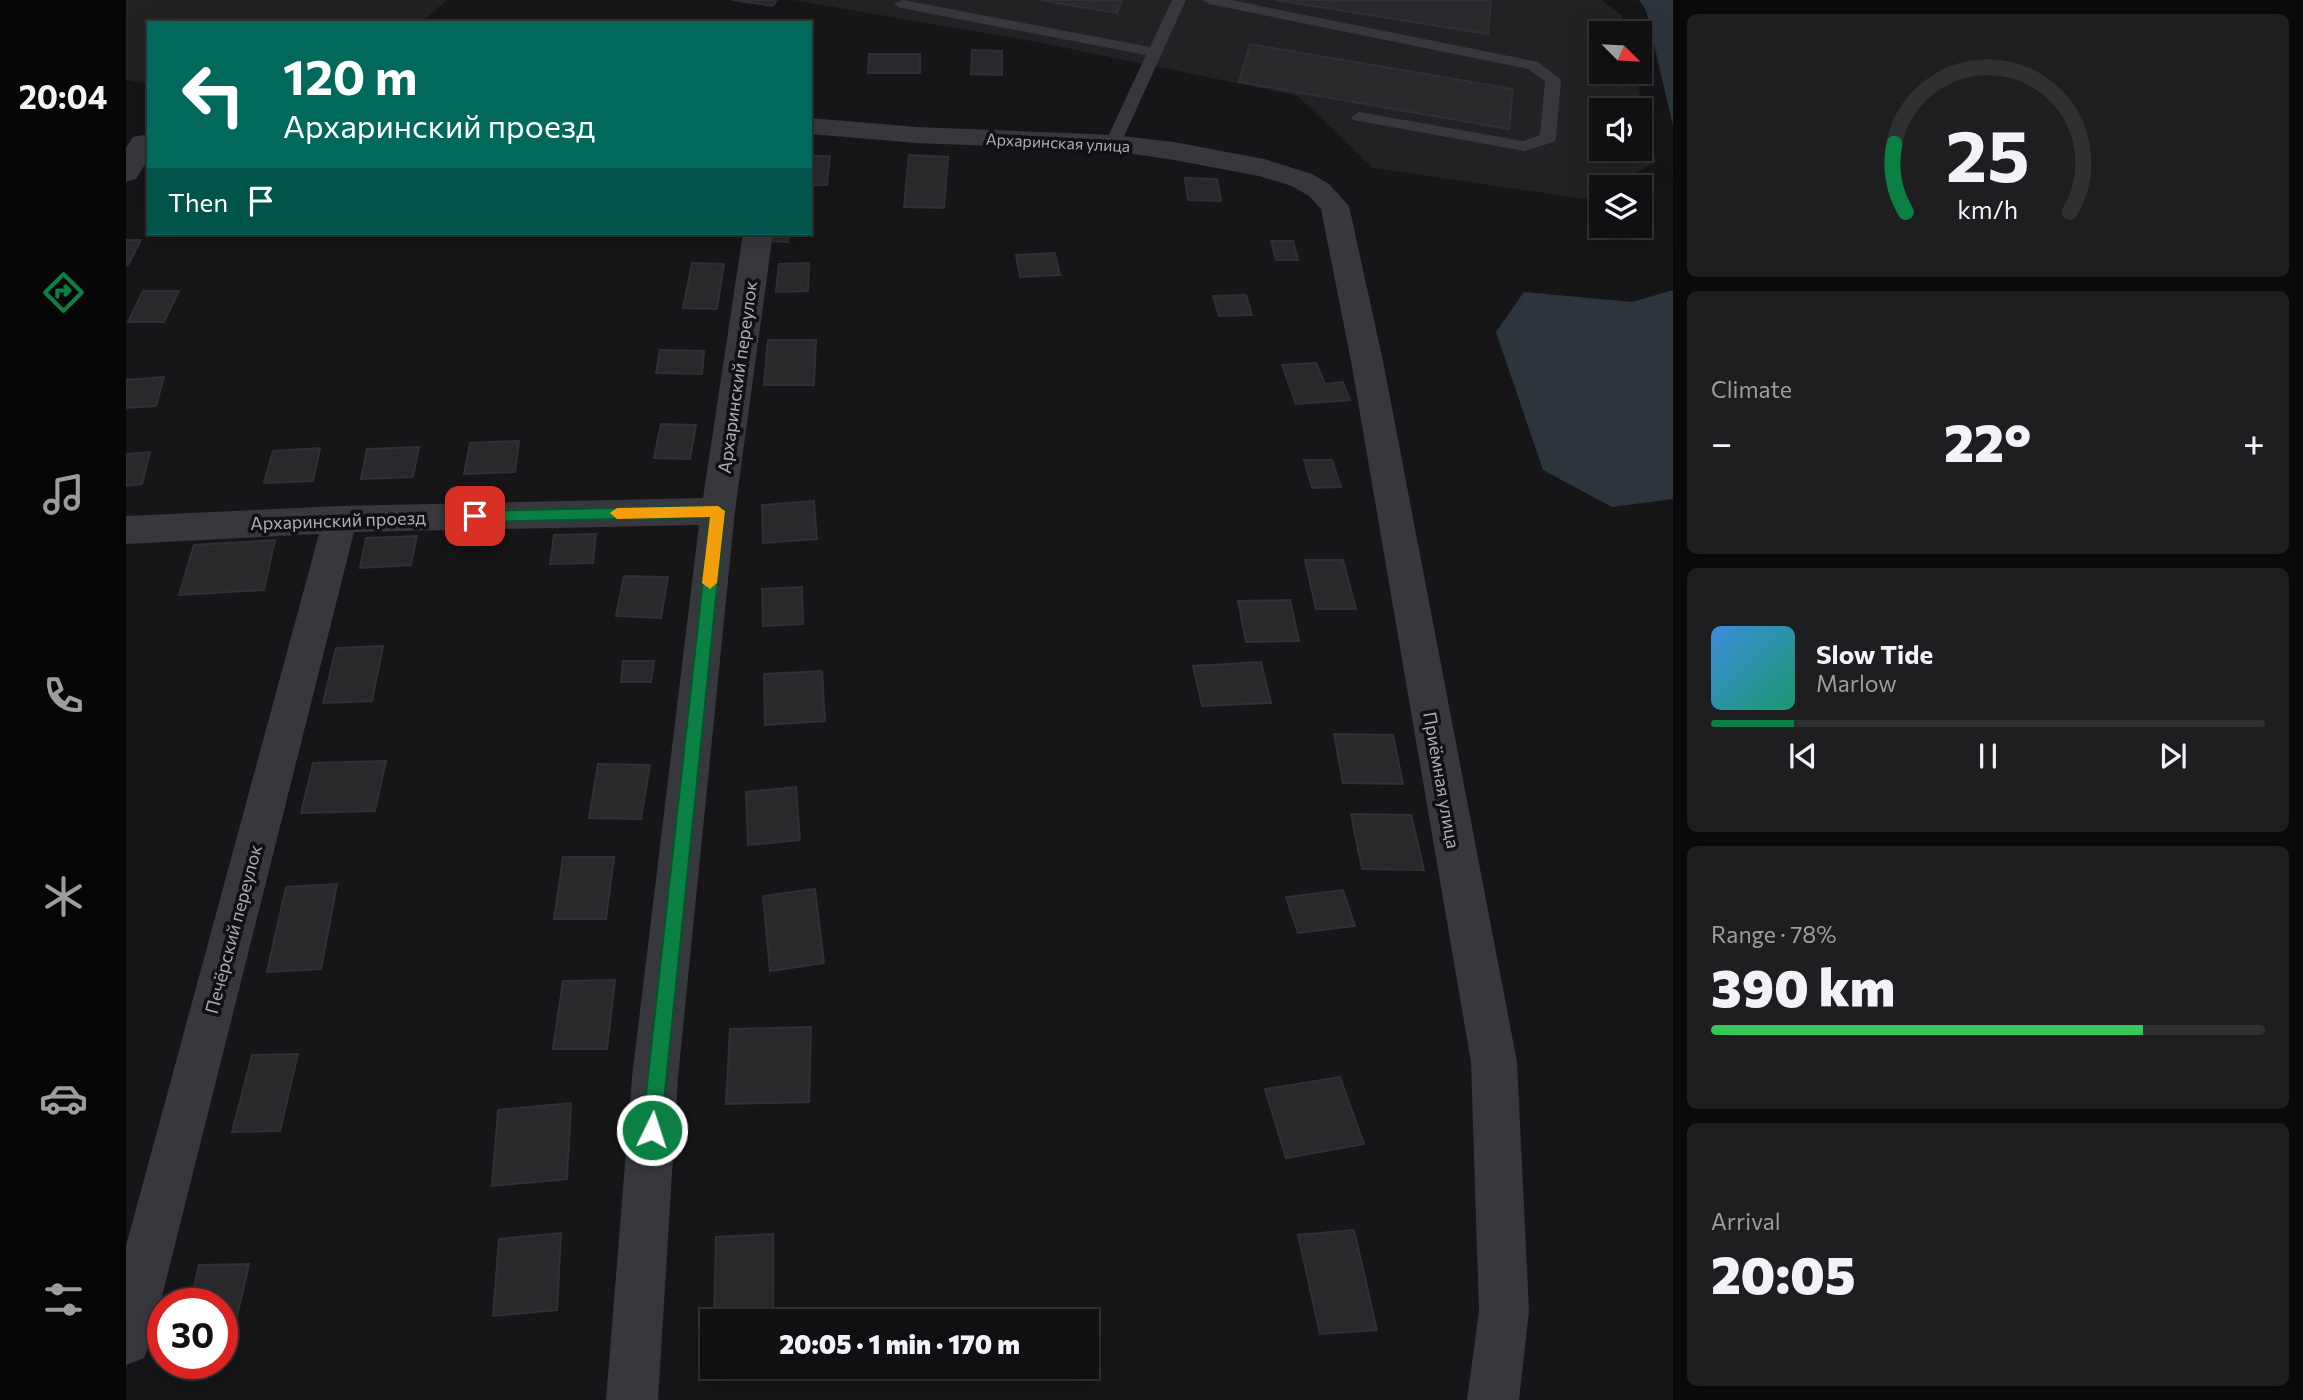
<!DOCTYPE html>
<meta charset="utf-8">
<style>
:root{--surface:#101012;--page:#1e1e20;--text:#f1f3f6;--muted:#9c9d9f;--line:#303032;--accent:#0b8043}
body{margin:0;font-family:Commissioner,sans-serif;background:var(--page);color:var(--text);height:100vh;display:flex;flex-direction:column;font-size:26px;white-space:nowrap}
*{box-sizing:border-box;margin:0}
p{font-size:23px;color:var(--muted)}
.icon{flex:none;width:38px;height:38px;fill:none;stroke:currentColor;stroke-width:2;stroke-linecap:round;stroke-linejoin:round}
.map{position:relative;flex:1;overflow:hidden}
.side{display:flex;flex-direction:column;gap:14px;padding:14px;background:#09090a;width:630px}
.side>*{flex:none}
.guide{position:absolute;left:21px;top:21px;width:665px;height:214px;border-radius:0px;box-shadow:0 7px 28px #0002,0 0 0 2px var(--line);background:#00695c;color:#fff;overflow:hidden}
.needle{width:46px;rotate:114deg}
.controls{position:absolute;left:1463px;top:21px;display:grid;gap:14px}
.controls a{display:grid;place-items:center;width:63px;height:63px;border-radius:0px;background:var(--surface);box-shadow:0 7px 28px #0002,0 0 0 2px var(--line);font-size:35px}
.speed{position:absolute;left:21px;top:1288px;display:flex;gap:14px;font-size:35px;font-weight:700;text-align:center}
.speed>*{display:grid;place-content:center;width:91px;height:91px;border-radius:50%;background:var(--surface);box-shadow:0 7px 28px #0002,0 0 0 2px var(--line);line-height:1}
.speed .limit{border:10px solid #d22;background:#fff;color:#111}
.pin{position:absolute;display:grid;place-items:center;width:60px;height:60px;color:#fff;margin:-30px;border-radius:14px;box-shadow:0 4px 10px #0006}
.me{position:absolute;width:77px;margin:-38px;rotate:4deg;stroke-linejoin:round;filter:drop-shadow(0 0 5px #0008)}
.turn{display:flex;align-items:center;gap:24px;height:147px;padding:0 21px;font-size:32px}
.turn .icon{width:91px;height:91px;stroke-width:2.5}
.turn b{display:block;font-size:49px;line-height:60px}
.then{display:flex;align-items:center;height:66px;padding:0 21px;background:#0003;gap:14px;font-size:26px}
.big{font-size:52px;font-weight:800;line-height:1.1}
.side .tile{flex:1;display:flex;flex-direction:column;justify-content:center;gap:10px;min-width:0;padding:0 24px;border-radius:10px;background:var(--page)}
.side .dial{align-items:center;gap:0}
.dial svg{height:182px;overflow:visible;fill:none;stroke:var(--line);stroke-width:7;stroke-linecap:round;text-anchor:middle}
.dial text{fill:var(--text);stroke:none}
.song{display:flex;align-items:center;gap:21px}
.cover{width:84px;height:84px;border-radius:10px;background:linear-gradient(135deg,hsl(210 70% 55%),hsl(160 70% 35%))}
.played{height:7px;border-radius:4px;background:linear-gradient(90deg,var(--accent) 15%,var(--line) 15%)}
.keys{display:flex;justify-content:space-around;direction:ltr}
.heat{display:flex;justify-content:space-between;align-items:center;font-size:38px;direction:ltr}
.charge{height:10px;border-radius:5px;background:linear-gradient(90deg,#34c759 78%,var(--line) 0)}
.trip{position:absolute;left:574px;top:1309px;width:399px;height:70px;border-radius:0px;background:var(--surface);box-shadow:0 7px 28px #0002,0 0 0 2px var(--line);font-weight:800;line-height:70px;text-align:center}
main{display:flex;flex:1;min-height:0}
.menu{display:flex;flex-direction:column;width:126px;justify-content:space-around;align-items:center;background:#060607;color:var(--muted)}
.menu .icon{width:49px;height:49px}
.menu .on{color:var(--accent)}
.menu b{font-size:32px;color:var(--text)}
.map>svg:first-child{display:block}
.built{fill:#222225;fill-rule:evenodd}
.water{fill:#2c353c}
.building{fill:#29292c;stroke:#303034;stroke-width:2}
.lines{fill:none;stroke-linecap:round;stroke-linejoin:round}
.service{fill:#37383d;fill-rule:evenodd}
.minor{fill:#37383d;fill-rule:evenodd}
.route{fill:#0b8043;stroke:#07532c;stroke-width:2}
.slow{fill:#f59e0b}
.labels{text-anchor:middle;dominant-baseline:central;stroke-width:7;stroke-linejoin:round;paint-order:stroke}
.far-street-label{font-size:16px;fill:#a8adb8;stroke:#111113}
.street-label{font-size:18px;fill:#a8adb8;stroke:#111113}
</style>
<main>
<nav class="menu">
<b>20:04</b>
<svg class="icon on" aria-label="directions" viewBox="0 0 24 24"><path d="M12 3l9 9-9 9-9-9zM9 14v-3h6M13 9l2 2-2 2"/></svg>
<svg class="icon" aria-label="music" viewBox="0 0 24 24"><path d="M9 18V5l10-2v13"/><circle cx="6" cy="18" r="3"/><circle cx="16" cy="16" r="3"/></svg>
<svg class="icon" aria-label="phone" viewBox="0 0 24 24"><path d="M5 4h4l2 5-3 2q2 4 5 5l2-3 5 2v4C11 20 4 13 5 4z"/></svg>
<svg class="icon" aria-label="climate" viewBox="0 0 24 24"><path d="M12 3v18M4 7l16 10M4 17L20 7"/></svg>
<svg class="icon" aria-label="car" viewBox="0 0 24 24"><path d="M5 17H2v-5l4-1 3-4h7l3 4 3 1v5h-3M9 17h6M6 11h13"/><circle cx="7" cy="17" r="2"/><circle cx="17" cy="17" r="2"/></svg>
<svg class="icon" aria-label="filters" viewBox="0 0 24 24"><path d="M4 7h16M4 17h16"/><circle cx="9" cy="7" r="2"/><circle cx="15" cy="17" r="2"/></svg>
</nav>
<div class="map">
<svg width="1547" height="1400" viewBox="0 0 1547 1400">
<rect width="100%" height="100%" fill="#161618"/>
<!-- built -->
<path class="built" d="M0,0H321L294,23H23V84L0,80Z
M667,0H1475L1496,15L1500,33H1475V72H1509L1530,162L1482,187H1475V191L1459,199L1247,168L1172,96L911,42ZM1475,110H1514V149H1475Z"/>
<!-- water -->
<path class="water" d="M1513,0H1547V126L1520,10Z
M1547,290V499L1486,507L1417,470L1370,332L1398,292L1506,302Z"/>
<!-- building -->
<path class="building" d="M606,0H651L647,6Z
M913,0H996L991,13Z
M1150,0H1365L1362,34Z
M1124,44L1387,89L1383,129L1113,82Z
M846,50L876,51V75L845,74Z
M743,54H794V73H742Z
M783,155L822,157L818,208L778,207Z
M684,156H704L701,185H684Z
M1059,178L1091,179L1095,201L1062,200Z
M638,233H663L662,242L637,241Z
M0,240H15L2,265H0Z
M1145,241H1167L1172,260H1150Z
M929,253L934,275L894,277L890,255Z
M566,263L598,264L591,309L557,308Z
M683,263L682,291L650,292L653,264Z
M17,291H53L38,322H2Z
M1120,295L1126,315L1093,316L1087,296Z
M642,340H690L688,385H638Z
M534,350L578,351L576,374L530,373Z
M1190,363L1199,384L1217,382L1224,400L1170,404L1156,365Z
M38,377L30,406L0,408V380Z
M535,424L570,425L564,459L528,458Z
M393,441L389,472L338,474L344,443Z
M293,447L287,477L235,479L241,449Z
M194,448L187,481L138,483L147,451Z
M24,452L16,484L0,486V454Z
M1178,460H1206L1215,487L1186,488Z
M688,501L691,539L637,543L636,505Z
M470,534L467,563L424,564L428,535Z
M291,536L285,565L234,568L240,538Z
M149,540L138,590L53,595L68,545Z
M1179,560H1217L1230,609H1190Z
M498,576L542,577L535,618L490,616Z
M676,587L677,624L637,626L636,589Z
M1164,600L1173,641L1120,642L1112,601Z
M257,646L246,701L197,703L210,648Z
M497,661H528L525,682H495Z
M1135,662L1145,703L1076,706L1067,666Z
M696,671L699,721L639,725L638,674Z
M1208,734L1267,735L1277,784L1217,783Z
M260,761L249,811L175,813L187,763Z
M472,764L524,765L515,819L463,818Z
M670,787L674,840L622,845L620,792Z
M1225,814L1285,815L1298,870L1236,869Z
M437,857H488L480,919H428Z
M211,884L195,969L141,972L160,887Z
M689,889L698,963L644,971L637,896Z
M1217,890L1229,926L1172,933L1160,897Z
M489,980L481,1049H427L437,981Z
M685,1027L683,1102L600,1104L604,1029Z
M172,1054L154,1131L106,1132L126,1055Z
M1214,1077L1238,1144L1160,1158L1139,1089Z
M445,1103L441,1179L366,1186L372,1110Z
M1228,1230L1251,1330L1194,1334L1172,1235Z
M435,1233L431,1310L367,1316L373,1239Z
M647,1234V1321H588L590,1237Z
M123,1264L106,1338L96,1339V1304H64L73,1265Z"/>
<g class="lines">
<!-- service -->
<path class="service" d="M777,0L1024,47L1046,0H1060L995,143L987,148L979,143L1020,55L775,8L768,4Z
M1076,0H1105L1412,62L1435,80L1430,138L1428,142L1398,151L1227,120L1225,117L1233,112L1397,141L1414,135L1419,81L1402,69L1083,4Z"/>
<!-- minor -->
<path class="minor" d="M684,118L791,127L987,135L1048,142L1138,159L1186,174L1203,184L1223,206L1257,361L1391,1062L1403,1311L1393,1400H1341L1353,1311L1345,1062L1225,361L1195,209L1183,196L1166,186L1133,176L1048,160L987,151L791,143L684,134Z
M17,135L23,136V158L10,179L0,182V148L7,137Z
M617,233H647L609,511L552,1077L532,1400H480L506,1077L573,525L228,532L25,1340L18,1358L0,1365V1246L193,534L0,544V516L214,506L577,498Z"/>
</g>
<!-- route -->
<path class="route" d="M592,506L599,511L535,1130L532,1137L526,1140L519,1137L516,1130L584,517L349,522L342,516L349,511Z"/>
<!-- slow -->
<path class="slow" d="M592,506L599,511L591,583L584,589L576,583L584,517L491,519L484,513L491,508Z"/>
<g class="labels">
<!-- far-street labels -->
<g class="far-street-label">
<text transform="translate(932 142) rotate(3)">Архаринская улица</text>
</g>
<!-- street labels -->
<g class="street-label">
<text transform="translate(611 377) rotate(-82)">Архаринский переулок</text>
<text transform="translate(212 520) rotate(-2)">Архаринский проезд</text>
<text transform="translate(1316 780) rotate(80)">Приёмная улица</text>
<text transform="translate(107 929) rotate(-75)">Печёрский переулок</text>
</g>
</g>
</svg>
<div class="controls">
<a><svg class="needle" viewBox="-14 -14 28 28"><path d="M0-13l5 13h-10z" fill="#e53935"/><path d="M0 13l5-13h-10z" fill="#9c9d9f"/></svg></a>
<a><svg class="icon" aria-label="sound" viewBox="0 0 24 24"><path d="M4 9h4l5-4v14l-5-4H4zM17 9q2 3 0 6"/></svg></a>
<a><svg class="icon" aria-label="layers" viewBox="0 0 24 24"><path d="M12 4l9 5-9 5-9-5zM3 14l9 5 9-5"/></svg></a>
</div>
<div class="speed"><div class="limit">30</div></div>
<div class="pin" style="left:349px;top:516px;background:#d93025"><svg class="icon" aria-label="arrive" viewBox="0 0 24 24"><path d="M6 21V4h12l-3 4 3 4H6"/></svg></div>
<svg class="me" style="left:526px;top:1130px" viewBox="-20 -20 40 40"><circle r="17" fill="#0b8043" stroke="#fff" stroke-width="3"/><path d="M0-11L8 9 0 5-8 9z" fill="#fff"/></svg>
<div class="trip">20:05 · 1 min · 170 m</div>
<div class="guide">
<div class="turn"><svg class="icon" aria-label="left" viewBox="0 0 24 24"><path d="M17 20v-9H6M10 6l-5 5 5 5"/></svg><div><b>120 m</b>Архаринский проезд</div></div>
<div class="then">Then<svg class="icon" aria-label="arrive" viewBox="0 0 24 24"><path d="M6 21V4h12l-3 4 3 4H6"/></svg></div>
</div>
</div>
<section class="side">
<div class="tile dial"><svg viewBox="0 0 100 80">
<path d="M14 69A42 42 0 1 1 86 69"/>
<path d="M14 69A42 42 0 0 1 9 39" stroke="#0b8043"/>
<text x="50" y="56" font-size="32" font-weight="700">25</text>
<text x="50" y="72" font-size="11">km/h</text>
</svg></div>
<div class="tile"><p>Climate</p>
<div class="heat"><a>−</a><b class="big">22°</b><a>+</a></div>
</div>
<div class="tile">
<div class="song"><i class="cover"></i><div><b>Slow Tide</b><p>Marlow</p></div></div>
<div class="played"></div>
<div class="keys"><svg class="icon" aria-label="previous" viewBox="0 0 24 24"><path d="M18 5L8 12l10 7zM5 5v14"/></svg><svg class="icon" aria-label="pause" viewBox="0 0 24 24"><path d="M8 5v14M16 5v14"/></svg><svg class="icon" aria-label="next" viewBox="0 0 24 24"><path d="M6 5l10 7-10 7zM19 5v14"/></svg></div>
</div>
<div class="tile"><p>Range · 78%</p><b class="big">390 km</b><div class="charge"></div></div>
<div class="tile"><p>Arrival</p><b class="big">20:05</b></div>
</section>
</main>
